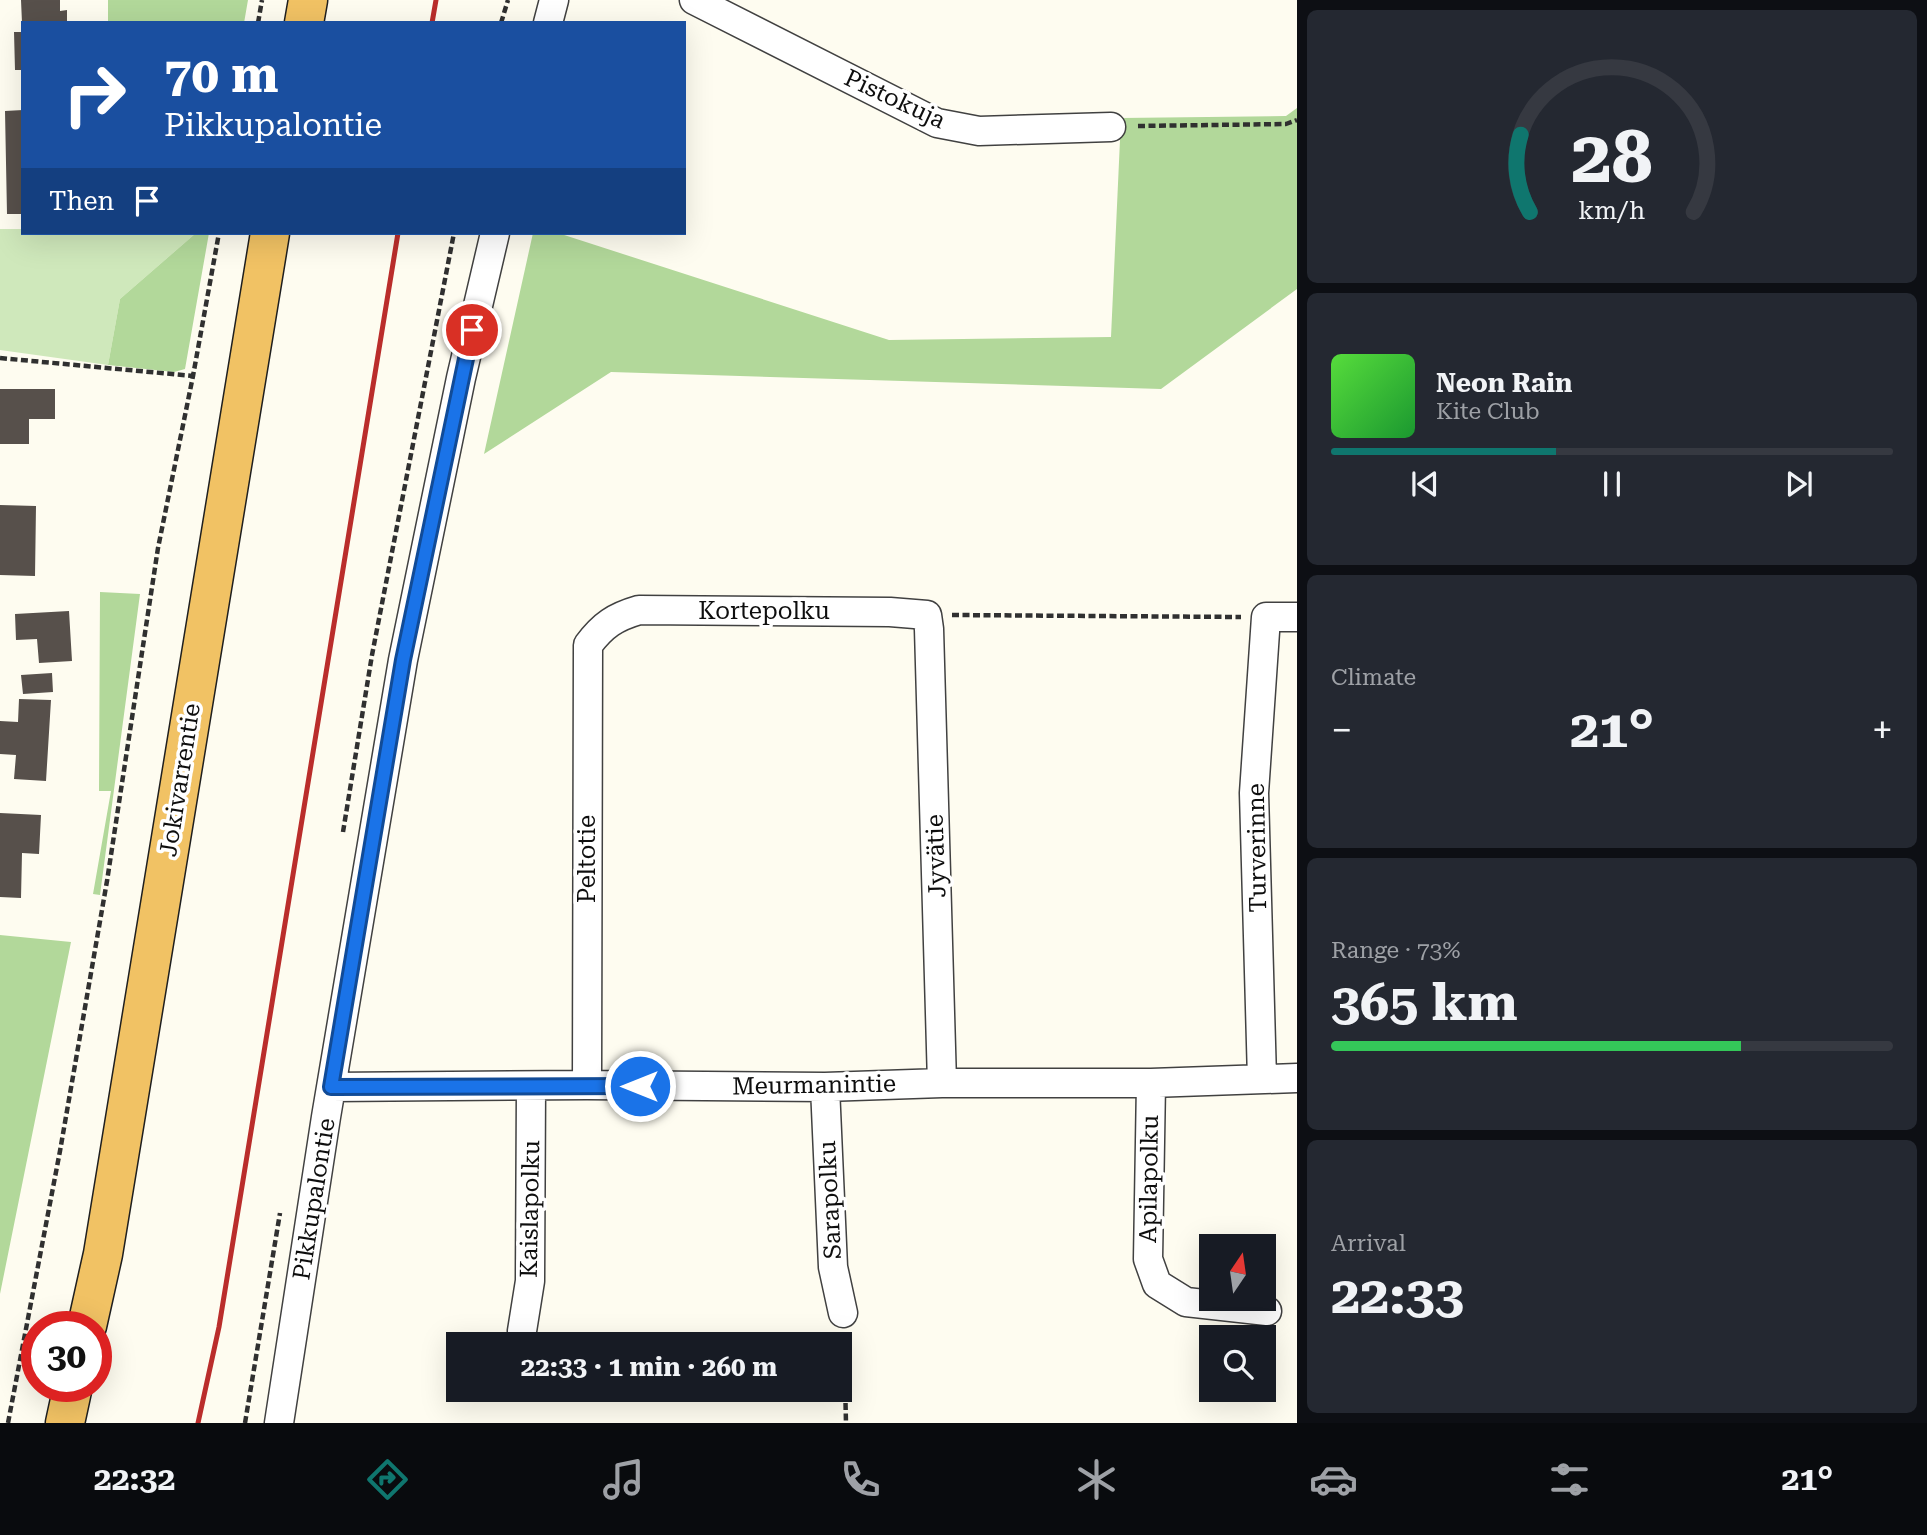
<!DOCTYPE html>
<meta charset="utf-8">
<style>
:root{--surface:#171b24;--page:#242831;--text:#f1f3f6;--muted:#9ea1a6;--line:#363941;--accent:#0f766e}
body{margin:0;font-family:"Roboto Serif",serif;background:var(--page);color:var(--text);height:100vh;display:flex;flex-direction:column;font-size:26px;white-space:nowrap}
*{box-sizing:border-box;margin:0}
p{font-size:23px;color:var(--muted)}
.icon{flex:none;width:38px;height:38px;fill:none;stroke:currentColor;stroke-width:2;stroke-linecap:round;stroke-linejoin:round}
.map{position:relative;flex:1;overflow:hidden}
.side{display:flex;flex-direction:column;gap:10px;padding:10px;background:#0d0f14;width:630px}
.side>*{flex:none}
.banner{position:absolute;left:21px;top:21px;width:665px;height:214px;border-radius:0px;box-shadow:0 7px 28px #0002;background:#1a4fa0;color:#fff;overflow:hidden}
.needle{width:46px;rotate:13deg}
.tools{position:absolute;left:1199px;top:1234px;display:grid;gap:14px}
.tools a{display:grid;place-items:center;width:77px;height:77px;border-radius:0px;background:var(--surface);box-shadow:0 7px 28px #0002;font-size:35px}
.speed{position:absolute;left:21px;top:1311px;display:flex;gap:14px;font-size:35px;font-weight:700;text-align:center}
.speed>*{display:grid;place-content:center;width:91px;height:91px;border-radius:50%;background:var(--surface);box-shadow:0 7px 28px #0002;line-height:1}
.speed .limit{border:10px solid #d22;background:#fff;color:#111}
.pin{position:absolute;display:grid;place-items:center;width:60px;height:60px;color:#fff;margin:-30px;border:4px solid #fff;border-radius:50%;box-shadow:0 2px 7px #0007}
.me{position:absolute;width:77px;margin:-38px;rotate:270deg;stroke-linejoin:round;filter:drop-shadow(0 0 5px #0008)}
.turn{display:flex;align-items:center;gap:24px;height:147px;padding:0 28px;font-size:32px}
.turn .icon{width:91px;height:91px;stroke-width:2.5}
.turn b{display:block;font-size:49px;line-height:60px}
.then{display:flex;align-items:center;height:66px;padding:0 28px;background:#0003;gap:14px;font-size:26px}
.big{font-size:52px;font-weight:700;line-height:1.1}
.side .widget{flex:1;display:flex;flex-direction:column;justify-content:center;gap:10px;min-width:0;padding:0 24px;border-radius:10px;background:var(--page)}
.side .dial{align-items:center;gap:0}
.dial svg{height:182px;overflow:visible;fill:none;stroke:var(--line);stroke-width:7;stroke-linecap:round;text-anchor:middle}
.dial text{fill:var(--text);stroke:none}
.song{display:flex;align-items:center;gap:21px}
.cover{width:84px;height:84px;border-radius:10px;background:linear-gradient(135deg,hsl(110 70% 55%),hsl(130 70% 35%))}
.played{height:7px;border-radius:4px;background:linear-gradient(90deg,var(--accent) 40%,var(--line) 40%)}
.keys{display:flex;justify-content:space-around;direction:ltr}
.heat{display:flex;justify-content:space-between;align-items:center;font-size:38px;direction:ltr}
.charge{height:10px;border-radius:5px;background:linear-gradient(90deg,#34c759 73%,var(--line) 0)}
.trip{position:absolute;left:446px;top:1332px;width:406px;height:70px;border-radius:0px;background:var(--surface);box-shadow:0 7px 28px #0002;font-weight:700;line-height:70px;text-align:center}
.tabs{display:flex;height:112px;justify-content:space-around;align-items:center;background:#090b0e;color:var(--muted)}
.tabs .icon{width:49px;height:49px}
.tabs .active{color:var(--accent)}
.tabs b{font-size:32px;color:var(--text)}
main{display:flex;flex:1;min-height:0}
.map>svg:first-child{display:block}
.green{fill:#cfe8bb}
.forest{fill:#b2d89a}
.building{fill:#57504b}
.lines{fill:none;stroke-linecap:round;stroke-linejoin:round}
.minor-casing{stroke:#414141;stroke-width:31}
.trunk-casing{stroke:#1f1f1f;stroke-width:41}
.path{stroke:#303030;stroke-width:4.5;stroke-dasharray:7 3.5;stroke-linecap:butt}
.minor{stroke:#fff;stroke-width:28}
.trunk{stroke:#f1c264;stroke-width:38}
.rail{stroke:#ba2d2b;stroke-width:5}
.route-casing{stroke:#114b97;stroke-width:18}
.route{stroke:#1a73e8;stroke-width:12}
.labels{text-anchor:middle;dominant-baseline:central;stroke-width:7;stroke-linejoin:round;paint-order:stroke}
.street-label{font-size:24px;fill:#0e0e0e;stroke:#fff}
</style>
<main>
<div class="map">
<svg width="1297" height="1423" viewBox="0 0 1297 1423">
<rect width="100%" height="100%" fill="#fefcf0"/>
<!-- green -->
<path class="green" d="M0,229H23V233H196L120,299L108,365L0,350Z"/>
<!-- forest -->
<path class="forest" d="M108,0H248L244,23H108Z
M1297,108V289L1161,389L611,372L484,454L533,233H558L889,340L1111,337L1121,118L1286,116Z
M196,233H209L185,369L174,372L108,365L120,299Z
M100,592L140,594L100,895L93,894L111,791H99Z
M0,935L71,942L0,1294Z"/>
<!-- building -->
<path class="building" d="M21,0H60V11L67,10V23H22Z
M14,32H23V70H15Z
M23,110V214H7L5,111Z
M0,389H55V419H29V444H0Z
M0,505L36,506L35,576L0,575Z
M69,611L72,661L39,663L37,639L16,640L15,614Z
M52,673L53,692L23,694L21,675Z
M19,699L51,700L46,781L14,779L16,755L0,754V721L18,722Z
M0,813L41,815L39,854L22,853L21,898L0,897Z"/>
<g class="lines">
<defs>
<path id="minor" d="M694,0L937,123L979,131L1111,127
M548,23L554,0
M1262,1079L1254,793L1266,617H1297
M1151,1083L1148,1259L1157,1284L1186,1302L1267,1311
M587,1085L588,645C603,625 615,617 639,610L890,612L927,615L929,629L942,1083
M332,1087L587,1085L825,1087L942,1083H1151L1297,1078
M825,1087L833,1267L843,1313
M522,1331L530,1281L531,1087
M279,1423L326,1117L403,660L461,378L495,233"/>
<path id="trunk" d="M304,23L308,0
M87,1326L103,1254L270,233
M65,1423L73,1386"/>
</defs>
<!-- minor casing -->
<use href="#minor" class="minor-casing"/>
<!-- trunk casing -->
<use href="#trunk" class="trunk-casing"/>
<!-- path -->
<path class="path" d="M258,23L262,0
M501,23L508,0
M1138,126L1286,124L1297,120
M0,358L193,376
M952,615L1241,617
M343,832L372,655L454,233
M844,1340L846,1423
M8,1423L60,1151L107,881L158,548L193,376L219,233
M245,1423L280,1213"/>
<!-- minor -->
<use href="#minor" class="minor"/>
<!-- trunk -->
<use href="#trunk" class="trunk"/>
<!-- rail -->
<path class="rail" d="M432,23L436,0
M198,1423L219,1327L398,233"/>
</g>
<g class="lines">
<defs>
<path id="route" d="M472,330L403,660L331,1087L640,1086"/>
</defs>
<!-- route casing -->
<use href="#route" class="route-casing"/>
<!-- route -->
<use href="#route" class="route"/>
</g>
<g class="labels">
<!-- street labels -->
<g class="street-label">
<text transform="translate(895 99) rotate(25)">Pistokuja</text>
<text x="764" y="611">Kortepolku</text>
<text transform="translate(180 780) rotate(-81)">Jokivarrentie</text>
<text transform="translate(1257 848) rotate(-91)">Turverinne</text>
<text transform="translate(936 856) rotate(-92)">Jyvätie</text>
<text transform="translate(587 859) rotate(-90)">Peltotie</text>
<text transform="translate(814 1085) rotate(-1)">Meurmanintie</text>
<text transform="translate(1149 1179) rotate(-89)">Apilapolku</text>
<text transform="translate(314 1199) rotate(-81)">Pikkupalontie</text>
<text transform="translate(830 1200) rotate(-93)">Sarapolku</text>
<text transform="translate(530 1209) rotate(-89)">Kaislapolku</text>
</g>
</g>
</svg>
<div class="tools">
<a><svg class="needle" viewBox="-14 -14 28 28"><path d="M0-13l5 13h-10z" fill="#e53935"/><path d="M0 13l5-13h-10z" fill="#9ea1a6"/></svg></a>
<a><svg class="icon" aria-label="search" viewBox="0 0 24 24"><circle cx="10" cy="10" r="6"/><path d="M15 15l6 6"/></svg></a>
</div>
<div class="speed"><div class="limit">30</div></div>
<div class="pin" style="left:472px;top:330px;background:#d93025"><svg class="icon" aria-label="arrive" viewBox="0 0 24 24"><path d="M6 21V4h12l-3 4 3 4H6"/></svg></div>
<svg class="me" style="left:640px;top:1086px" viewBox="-20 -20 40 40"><circle r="17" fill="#1a73e8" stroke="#fff" stroke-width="3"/><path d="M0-11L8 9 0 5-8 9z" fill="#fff"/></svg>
<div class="trip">22:33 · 1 min · 260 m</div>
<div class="banner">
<div class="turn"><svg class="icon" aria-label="right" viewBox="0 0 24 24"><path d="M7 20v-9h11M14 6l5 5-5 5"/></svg><div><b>70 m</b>Pikkupalontie</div></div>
<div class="then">Then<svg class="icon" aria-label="arrive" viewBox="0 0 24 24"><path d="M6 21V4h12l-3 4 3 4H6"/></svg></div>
</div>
</div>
<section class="side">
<div class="widget dial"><svg viewBox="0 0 100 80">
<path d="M14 69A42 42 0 1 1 86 69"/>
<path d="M14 69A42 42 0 0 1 10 35" stroke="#0f766e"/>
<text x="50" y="56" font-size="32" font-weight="700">28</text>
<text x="50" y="72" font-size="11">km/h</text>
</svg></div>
<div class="widget">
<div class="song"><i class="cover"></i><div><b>Neon Rain</b><p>Kite Club</p></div></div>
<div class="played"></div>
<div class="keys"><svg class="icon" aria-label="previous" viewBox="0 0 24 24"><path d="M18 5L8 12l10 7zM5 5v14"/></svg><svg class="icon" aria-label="pause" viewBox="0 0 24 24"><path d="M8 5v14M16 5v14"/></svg><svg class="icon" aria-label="next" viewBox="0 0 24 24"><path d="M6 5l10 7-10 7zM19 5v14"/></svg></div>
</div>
<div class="widget"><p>Climate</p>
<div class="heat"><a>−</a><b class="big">21°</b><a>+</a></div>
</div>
<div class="widget"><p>Range · 73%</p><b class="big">365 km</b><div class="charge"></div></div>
<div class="widget"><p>Arrival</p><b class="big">22:33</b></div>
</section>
</main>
<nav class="tabs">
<b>22:32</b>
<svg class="icon active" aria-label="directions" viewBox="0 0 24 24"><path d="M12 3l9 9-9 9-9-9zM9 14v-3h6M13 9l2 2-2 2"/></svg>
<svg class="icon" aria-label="music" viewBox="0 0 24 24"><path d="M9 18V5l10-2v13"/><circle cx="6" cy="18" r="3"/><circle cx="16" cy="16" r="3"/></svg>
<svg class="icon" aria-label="phone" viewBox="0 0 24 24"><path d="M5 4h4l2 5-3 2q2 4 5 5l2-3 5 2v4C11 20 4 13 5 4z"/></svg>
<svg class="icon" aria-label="climate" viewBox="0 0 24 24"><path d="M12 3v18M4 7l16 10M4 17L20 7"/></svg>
<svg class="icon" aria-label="car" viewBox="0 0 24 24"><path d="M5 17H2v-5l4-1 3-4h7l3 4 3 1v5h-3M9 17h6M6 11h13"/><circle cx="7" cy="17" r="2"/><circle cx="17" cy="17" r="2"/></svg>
<svg class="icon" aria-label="filters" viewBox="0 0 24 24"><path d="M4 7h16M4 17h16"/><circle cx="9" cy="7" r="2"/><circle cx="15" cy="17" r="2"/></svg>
<b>21°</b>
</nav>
